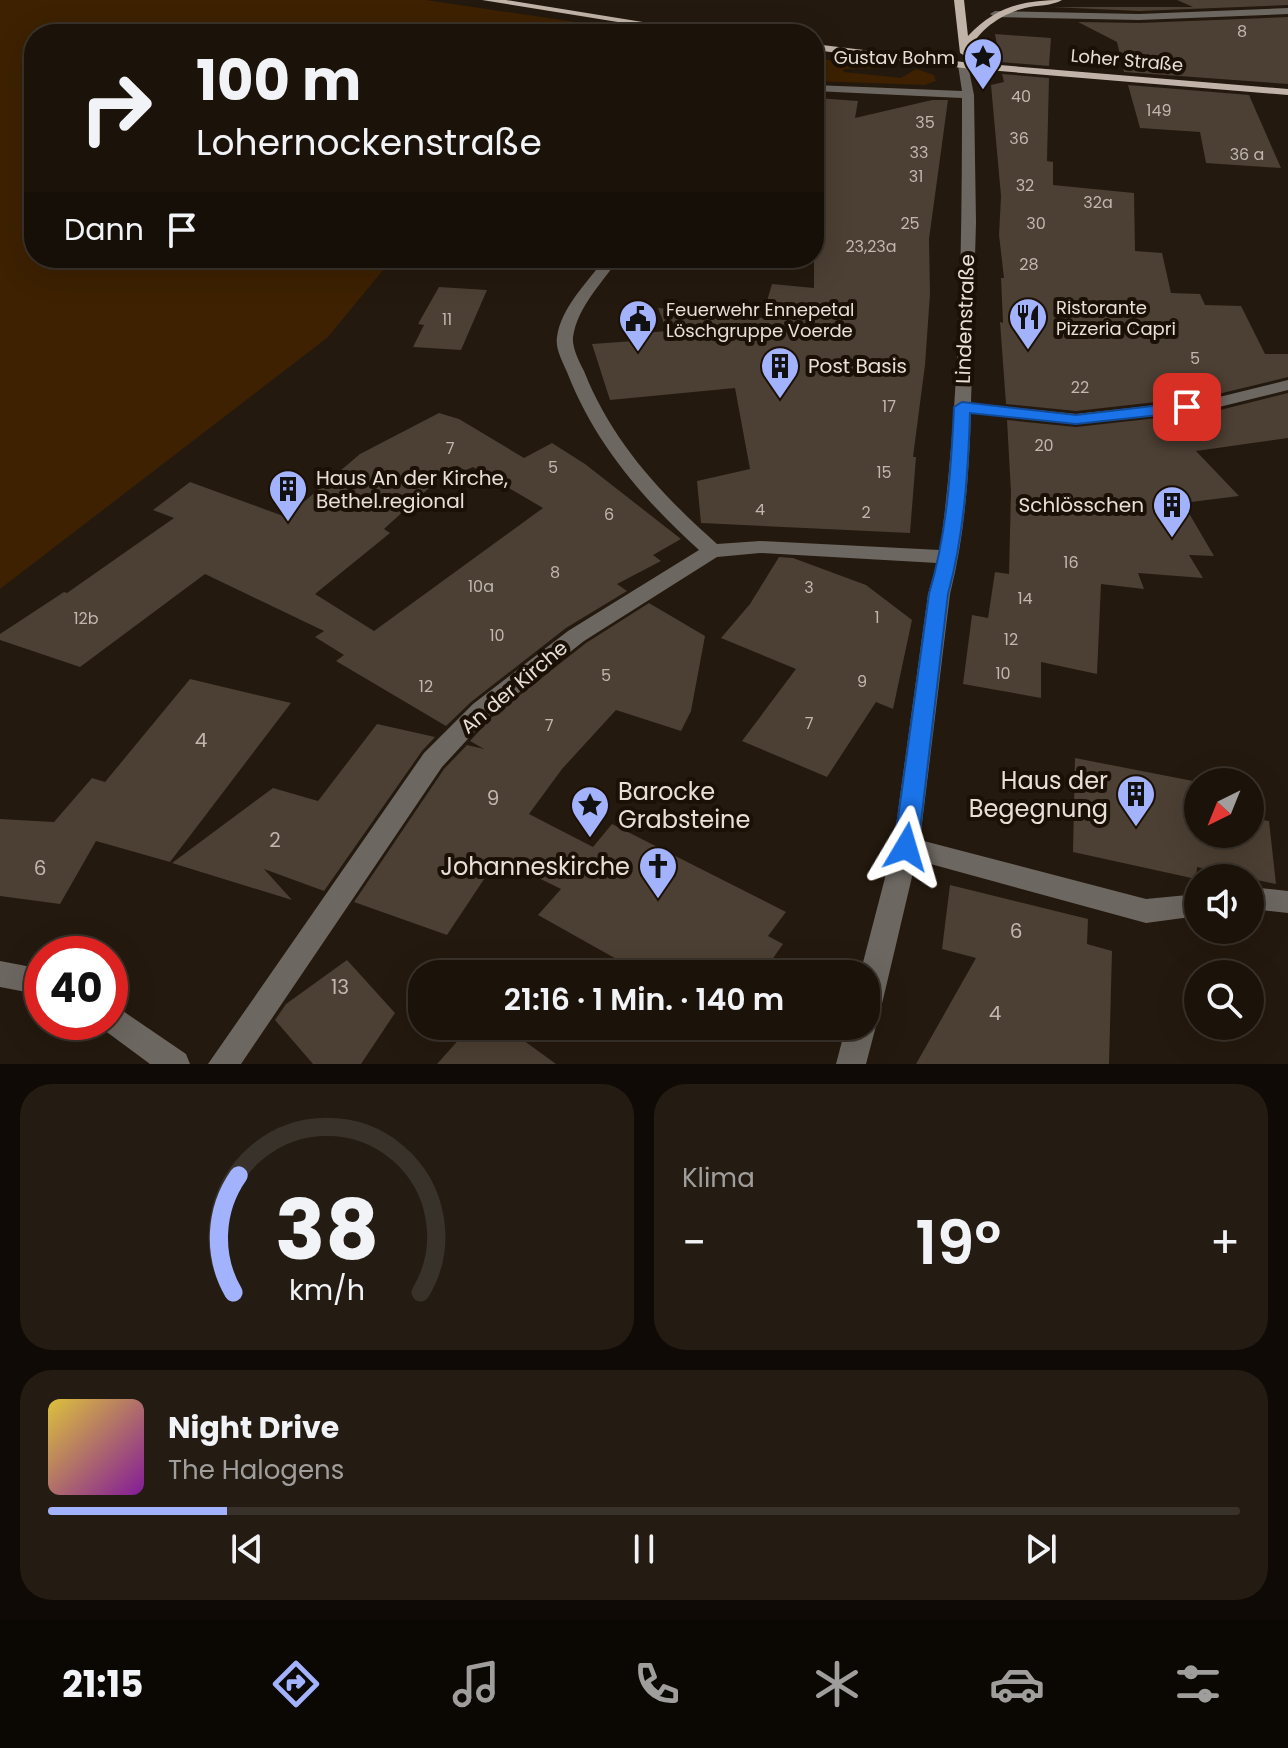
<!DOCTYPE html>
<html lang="de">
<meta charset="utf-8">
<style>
:root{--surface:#1b130a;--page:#241c13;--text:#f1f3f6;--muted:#a09e9c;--line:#39322b;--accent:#a2b2fd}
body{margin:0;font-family:Poppins,sans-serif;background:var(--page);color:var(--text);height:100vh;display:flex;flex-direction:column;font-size:30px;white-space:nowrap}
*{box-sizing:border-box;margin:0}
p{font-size:26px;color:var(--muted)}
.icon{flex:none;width:44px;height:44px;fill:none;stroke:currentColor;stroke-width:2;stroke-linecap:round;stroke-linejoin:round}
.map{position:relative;height:1064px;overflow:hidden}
.details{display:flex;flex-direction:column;gap:20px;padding:20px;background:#0f0a06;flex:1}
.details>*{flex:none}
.banner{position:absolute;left:24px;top:24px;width:800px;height:244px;border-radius:32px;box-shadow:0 8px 32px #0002,0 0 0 2px var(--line);background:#1b130a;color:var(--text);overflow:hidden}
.needle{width:52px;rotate:223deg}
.tools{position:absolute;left:1184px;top:768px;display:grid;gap:16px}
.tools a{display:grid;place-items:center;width:80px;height:80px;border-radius:50%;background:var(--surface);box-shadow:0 8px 32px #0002,0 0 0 2px var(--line);font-size:40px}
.speed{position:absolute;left:24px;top:936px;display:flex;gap:16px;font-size:40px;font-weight:700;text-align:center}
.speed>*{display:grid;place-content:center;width:104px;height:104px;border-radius:50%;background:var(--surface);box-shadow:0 8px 32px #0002,0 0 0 2px var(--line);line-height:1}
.speed .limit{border:12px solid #d22;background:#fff;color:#111}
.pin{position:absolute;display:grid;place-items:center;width:68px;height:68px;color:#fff;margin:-34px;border-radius:16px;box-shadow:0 4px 12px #0006}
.me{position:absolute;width:88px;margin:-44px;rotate:7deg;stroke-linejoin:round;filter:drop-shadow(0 0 6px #0008)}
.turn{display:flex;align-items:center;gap:28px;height:168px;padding:0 40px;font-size:36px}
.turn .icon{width:104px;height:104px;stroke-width:2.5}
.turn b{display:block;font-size:56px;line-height:68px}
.then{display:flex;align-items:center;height:76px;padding:0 40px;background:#0003;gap:16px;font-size:30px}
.big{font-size:60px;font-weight:600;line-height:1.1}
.details .tile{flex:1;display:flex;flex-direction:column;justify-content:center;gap:12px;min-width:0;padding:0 28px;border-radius:32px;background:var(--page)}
.details .dial{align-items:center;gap:0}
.dial svg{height:208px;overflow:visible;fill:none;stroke:var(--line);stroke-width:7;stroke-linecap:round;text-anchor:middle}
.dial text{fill:var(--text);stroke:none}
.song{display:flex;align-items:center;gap:24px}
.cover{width:96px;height:96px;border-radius:12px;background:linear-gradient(135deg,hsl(50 70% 55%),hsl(290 70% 35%))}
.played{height:8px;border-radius:4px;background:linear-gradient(90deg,var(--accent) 15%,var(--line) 15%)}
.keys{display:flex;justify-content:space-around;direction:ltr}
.heat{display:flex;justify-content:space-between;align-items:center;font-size:44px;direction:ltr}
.details .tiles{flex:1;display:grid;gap:20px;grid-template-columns:1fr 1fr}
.tile:last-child{grid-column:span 2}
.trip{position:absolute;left:408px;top:960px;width:472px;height:80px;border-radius:32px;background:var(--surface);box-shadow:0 8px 32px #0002,0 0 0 2px var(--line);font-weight:600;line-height:80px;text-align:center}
.tab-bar{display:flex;height:128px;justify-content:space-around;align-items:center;background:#0b0804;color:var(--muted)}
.tab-bar .icon{width:56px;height:56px}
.tab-bar .on{color:var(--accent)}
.tab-bar b{font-size:36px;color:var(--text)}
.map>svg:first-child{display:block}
.green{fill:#3d2101}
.building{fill:#4c3f33;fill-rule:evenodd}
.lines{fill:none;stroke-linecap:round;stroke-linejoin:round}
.minor{fill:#6d6761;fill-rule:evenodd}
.major{fill:#c1b3a7;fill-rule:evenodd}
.route{fill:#1a73e8;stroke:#114b97;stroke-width:2}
.labels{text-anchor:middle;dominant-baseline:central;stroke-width:8;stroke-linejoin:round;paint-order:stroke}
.number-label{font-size:16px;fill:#c1b7af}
.far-poi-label{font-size:18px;fill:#e8dfd8;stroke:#1b1006;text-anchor:start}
.far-street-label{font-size:18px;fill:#e8dfd8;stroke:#1b1006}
.street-label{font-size:20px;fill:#e8dfd8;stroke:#1b1006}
.poi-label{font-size:20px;fill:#e8dfd8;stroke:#1b1006;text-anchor:start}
.near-number-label{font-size:20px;fill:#c1b7af}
.near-poi-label{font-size:24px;fill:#e8dfd8;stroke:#1b1006;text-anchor:end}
</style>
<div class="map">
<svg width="1288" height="1064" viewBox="0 0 1288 1064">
<rect width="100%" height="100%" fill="#24190e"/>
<!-- green -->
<path class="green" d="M0,0H426L656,34H34V258H393L327,338L0,589Z
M814,58L892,68L843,69L844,72L901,78L916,69L934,75L936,81L925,85L814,81Z"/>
<!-- building -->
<path class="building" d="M1177,0H1288V5L1139,11L1051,7H1193Z
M1288,17V84L1124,72L1117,42L1078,22L1139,23Z
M995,34L1051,38L1049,66L1000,62Z
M1002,74L1049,78L1047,161L1053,162V185L1134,193L1135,251L1162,253L1171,293L1200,294L1205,305L1241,306L1265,354H1288V377L1210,396L1076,411L1006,404L1000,322L1003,323L1001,278H1004L999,235L1001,196L991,85L1004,82Z
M1128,85L1249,95L1281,168L1206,163L1200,132L1140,128Z
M817,98L858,101L855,118L932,100H948L929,239L930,294L925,365L913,457H916L910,533L701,523L697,481L750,469L735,388L610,400L592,344L647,340L644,333L667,331L658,308L762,318L772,284L814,288V116Z
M439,287L487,290L461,350L413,347L424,325L418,324Z
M1288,393V438L1196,451L1239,496L1183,503L1214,556L1189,555L1203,578L1138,573L1144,589L1101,584L1097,674L1041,662V698L963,684L972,615L988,618L995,572L1009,574L1011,492L1007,420L1076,427L1212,412Z
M439,413L459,419L524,458L552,443L585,464L681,539L653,555L661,561L617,584L627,591L566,628L471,702L446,726L336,661L344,655L315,637L324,631L205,574L80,667L0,640V634L64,592L67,593L174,518L153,510L190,482L286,517L360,454ZM453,466L466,470L473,467L543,508L374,631L315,594L390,533L384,529Z
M779,557L793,558L866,585L912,620L893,709L876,702L827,777L742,741L796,669L721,638L750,604Z
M649,603L705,636L691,711L681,731L616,710L562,769L529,814L593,847L612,824L786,912L768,936L783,944L762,974H643L538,915L561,889L498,858L447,935L354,902L444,769L467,745L484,749L470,741L491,718L586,643Z
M190,679L291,703L170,862L96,841L60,904L0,896V819L54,822L92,778L105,782Z
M377,724L435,737L422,751L324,891L264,869L292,900L172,863L273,788L318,801Z
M1075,758L1193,781L1195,807L1198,808V834H1250V818L1269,821L1276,884L1197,867L1196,879L1073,852Z
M950,885L1088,919L1087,944L1112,951L1109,1064H916L976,958L942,949Z
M347,960L395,1013L361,1064H313L275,1020L286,1004Z
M471,1026H504L556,1064H437Z"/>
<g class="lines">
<!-- minor -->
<path class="minor" d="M1288,8V14L1139,20L995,17L990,14L995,11L1139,14Z
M963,62L968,65L974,95L976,222L971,403L1076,414L1211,399L1288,380V390L1211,409L1076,424L971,413C969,474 965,535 950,594L920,840L1146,899L1198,894V916L1146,923L916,860L881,1008L873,1019L876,1026L866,1064H836L846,1026H866V974H860L893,847L928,594L937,563L760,553L717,557L584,641L489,716L442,767L241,1064H208L424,753L473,704L568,631L699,550C643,499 595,444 567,372C563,362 555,349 557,337C561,307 588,282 605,258H619C603,282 577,307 573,337C572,348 579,361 584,371C612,442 661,494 717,544L760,541L940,550C960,401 962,249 962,98L814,91V85L962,91L958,65Z
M1250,887L1288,891V913L1250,909Z
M0,961L42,969V995L0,987Z
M110,1005L120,1009L186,1054L190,1064H150L100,1027L97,1022H110Z"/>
<!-- major -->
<path class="major" d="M482,0H506L717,34H692Z
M954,0H964L968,36C995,7 1023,0 1062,0C1052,6 1037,5 1025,8C1002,13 973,33 969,55L965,56L960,53Z
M814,44L963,62L1288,89V95L963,68L814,50Z"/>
</g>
<!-- route -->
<path class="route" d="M962,402L1076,415L1187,402L1195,407L1187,412L1076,424L970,413C968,474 964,535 948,594L918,847L914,854L906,857L897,854L894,847L929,594C947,533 951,471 954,407Z"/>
<!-- icons -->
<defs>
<symbol id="sight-pin" viewBox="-11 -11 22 30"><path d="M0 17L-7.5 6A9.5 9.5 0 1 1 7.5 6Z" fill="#a2b2fd" stroke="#1b1006"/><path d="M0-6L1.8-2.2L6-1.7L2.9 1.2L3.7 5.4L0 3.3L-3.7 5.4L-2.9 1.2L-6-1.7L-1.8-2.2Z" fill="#111"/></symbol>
<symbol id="restaurant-pin" viewBox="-11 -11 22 30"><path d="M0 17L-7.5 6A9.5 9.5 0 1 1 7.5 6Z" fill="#a2b2fd" stroke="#1b1006"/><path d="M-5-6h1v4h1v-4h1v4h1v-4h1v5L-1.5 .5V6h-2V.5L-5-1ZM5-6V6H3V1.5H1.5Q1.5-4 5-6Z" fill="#111"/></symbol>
<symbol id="civic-pin" viewBox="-11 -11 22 30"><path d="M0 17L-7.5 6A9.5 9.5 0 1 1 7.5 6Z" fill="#a2b2fd" stroke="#1b1006"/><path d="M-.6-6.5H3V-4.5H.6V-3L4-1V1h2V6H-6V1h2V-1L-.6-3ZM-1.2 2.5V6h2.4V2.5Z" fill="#111"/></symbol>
<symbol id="building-pin" viewBox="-11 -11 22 30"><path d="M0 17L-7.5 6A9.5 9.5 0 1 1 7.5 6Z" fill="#a2b2fd" stroke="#1b1006"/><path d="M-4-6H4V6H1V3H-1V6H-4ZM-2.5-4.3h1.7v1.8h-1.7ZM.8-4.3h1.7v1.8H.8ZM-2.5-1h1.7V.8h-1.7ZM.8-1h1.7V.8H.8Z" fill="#111"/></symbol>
<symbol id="church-pin" viewBox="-11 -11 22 30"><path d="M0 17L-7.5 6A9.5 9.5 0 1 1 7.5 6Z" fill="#a2b2fd" stroke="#1b1006"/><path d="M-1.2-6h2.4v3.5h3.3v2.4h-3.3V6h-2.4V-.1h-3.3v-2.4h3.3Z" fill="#111"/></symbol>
</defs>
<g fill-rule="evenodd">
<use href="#sight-pin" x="961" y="35" width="44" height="60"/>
<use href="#restaurant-pin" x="1006" y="295" width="44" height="60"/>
<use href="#civic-pin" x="616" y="297" width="44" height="60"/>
<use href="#building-pin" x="758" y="344" width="44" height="60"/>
<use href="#building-pin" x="266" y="467" width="44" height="60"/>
<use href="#building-pin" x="1150" y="483" width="44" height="60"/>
<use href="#building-pin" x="1114" y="772" width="44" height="60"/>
<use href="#sight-pin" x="568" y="783" width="44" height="60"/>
<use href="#church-pin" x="636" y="844" width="44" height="60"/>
</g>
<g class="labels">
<!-- number labels -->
<g class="number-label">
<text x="1242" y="31">8</text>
<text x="1021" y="96">40</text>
<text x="1159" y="110">149</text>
<text x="925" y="122">35</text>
<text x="1019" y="138">36</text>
<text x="919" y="152">33</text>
<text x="1247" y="154">36 a</text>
<text x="916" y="176">31</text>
<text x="1025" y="185">32</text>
<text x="1098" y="202">32a</text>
<text x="910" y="223">25</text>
<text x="1036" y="223">30</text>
<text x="871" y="246">23,23a</text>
<text x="1029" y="264">28</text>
<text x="447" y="319">11</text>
<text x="1195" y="358">5</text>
<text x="1080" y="387">22</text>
<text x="889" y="406">17</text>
<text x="1044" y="445">20</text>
<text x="450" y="448">7</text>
<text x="553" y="467">5</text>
<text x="884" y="472">15</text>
<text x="760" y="509">4</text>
<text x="866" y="512">2</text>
<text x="609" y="514">6</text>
<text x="1071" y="562">16</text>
<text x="555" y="572">8</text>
<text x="481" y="586">10a</text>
<text x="809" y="587">3</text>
<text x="1025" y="598">14</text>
<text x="877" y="617">1</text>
<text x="86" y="618">12b</text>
<text x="497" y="635">10</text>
<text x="1011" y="639">12</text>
<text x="1003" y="673">10</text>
<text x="606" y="675">5</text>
<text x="862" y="681">9</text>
<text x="426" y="686">12</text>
<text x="809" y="723">7</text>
<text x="549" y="725">7</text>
</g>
<!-- far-poi labels -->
<g class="far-poi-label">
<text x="955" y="57" text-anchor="end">Gustav Bohm</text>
<text x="1056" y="307">Ristorante<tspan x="1056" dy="21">Pizzeria Capri</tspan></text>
<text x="666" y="309">Feuerwehr Ennepetal<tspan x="666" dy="21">Löschgruppe Voerde</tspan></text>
</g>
<!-- far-street labels -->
<g class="far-street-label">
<text transform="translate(1127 60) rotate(5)">Loher Straße</text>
</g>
<!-- street labels -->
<g class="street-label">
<text transform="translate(965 319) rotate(-88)">Lindenstraße</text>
<text transform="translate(514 687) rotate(-40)">An der Kirche</text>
</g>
<!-- poi labels -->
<g class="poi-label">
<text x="808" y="366">Post Basis</text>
<text x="316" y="478">Haus An der Kirche,<tspan x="316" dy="23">Bethel.regional</tspan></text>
<text x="1144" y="505" text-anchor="end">Schlösschen</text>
</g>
<!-- near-number labels -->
<g class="near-number-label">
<text x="201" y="740">4</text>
<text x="493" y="798">9</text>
<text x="275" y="840">2</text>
<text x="40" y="868">6</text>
<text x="1016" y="931">6</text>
<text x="340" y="987">13</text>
<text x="995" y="1013">4</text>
</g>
<!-- near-poi labels -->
<g class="near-poi-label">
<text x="1108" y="780">Haus der<tspan x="1108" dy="28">Begegnung</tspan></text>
<text x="618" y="791" text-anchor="start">Barocke<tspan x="618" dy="28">Grabsteine</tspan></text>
<text x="630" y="866">Johanneskirche</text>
</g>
</g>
</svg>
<div class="tools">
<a><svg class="needle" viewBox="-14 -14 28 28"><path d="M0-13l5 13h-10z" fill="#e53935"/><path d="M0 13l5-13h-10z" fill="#a09e9c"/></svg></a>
<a><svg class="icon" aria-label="sound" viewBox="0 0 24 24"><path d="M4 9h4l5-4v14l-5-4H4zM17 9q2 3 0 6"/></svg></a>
<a><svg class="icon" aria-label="search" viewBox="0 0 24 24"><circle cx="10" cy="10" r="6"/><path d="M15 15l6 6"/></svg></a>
</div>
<div class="speed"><div class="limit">40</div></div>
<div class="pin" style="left:1187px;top:407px;background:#d93025"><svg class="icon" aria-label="arrive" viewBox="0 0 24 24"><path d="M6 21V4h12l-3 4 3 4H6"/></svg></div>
<svg class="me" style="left:906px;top:847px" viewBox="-20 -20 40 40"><path d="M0-17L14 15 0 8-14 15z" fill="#1a73e8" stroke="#fff" stroke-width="4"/></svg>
<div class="trip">21:16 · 1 Min. · 140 m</div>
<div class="banner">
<div class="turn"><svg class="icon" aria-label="right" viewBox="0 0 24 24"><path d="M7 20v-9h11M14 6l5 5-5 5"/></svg><div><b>100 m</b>Lohernockenstraße</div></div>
<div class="then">Dann<svg class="icon" aria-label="arrive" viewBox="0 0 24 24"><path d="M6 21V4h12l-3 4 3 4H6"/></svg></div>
</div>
</div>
<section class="details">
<div class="tiles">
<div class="tile dial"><svg viewBox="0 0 100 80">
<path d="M14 69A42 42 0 1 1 86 69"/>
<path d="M14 69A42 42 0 0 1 16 24" stroke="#a2b2fd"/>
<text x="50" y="56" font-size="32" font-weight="700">38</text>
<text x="50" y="72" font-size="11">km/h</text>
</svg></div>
<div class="tile"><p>Klima</p>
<div class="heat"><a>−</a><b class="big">19°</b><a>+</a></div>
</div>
<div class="tile">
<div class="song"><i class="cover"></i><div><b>Night Drive</b><p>The Halogens</p></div></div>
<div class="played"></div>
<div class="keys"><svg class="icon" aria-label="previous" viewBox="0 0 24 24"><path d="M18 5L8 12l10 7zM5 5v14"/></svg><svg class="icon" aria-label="pause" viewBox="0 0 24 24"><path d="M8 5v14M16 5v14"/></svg><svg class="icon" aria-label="next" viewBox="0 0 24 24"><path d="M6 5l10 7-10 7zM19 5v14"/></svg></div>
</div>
</div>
</section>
<nav class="tab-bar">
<b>21:15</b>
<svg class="icon on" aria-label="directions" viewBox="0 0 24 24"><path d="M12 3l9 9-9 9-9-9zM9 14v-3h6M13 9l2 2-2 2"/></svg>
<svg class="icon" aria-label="music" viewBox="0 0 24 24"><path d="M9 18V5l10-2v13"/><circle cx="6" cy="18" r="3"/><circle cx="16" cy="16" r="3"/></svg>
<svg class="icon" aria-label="phone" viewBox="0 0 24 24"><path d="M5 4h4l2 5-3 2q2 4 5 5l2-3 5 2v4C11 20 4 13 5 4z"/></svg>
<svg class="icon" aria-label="climate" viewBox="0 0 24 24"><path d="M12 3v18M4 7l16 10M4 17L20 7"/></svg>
<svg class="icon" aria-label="car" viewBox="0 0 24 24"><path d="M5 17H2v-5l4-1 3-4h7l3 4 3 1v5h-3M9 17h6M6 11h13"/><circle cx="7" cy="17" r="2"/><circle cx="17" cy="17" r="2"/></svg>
<svg class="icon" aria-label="filters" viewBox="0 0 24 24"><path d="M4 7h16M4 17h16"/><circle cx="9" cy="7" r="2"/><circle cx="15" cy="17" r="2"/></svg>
</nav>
